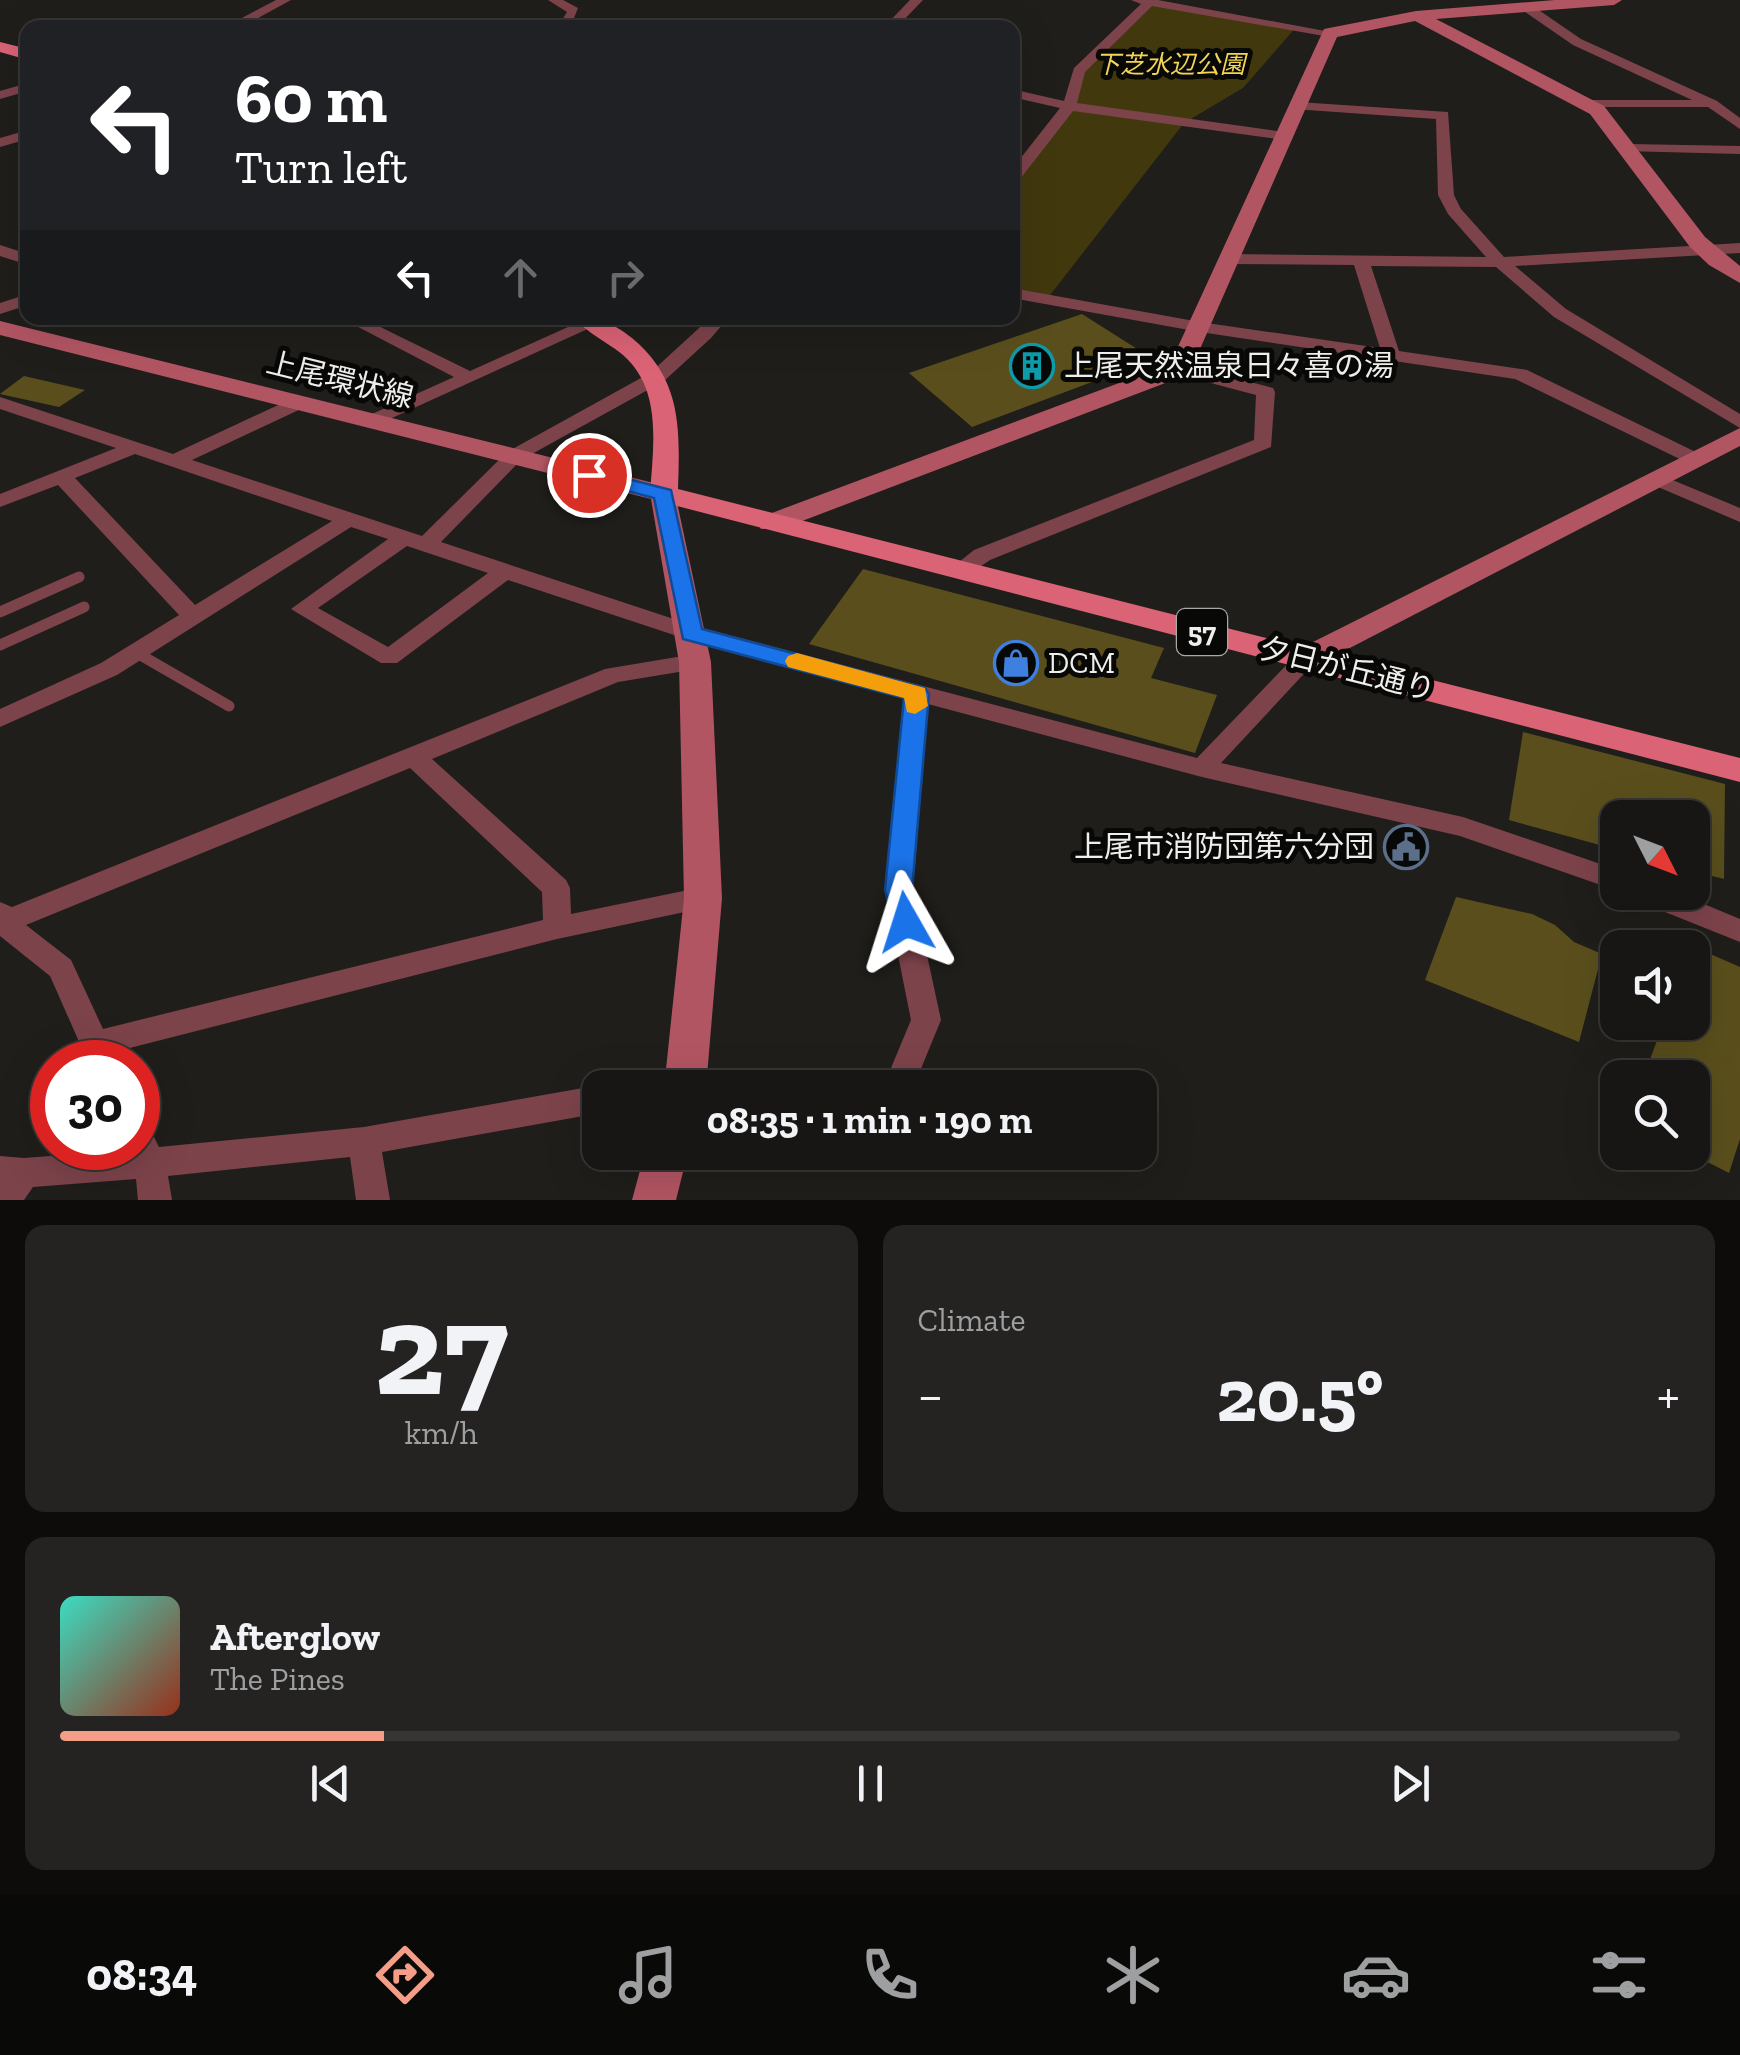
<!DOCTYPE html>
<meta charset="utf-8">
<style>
:root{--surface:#171614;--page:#242322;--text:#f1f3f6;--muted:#9e9fa0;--line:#363534;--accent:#f49e88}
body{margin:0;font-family:"Zilla Slab","Noto Sans JP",serif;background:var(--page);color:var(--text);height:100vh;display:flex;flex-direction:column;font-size:38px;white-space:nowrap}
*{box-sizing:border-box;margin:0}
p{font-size:32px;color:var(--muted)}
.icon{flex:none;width:55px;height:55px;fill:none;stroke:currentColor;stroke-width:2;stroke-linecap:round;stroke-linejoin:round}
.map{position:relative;height:1200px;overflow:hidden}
.details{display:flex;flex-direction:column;gap:25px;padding:25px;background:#0d0c0b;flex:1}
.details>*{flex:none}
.hud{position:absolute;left:20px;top:20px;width:1000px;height:305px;border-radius:20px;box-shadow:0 10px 40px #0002,0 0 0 2px var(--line);background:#202124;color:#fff;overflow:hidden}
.needle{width:65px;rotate:132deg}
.tools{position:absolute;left:1600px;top:800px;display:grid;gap:20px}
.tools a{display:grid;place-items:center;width:110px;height:110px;border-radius:20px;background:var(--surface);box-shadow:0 10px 40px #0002,0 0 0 2px var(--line);font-size:50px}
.speed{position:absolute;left:30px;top:1040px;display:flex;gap:20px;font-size:50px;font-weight:700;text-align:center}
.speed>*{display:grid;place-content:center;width:130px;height:130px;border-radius:50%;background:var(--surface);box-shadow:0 10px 40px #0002,0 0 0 2px var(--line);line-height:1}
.speed .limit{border:15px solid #d22;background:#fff;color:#111}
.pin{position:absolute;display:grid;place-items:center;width:85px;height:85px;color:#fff;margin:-42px;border:5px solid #fff;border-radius:50%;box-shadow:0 2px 10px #0007}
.me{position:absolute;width:110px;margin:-55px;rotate:354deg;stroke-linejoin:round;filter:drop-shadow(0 0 8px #0008)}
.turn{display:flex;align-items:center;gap:35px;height:210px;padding:0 50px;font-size:45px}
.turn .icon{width:130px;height:130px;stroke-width:2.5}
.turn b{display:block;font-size:70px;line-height:85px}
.lanes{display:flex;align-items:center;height:95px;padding:0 50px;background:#0003;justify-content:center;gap:50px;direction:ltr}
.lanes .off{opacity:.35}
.big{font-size:75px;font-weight:700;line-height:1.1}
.details .card{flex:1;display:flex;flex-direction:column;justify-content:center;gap:15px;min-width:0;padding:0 35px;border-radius:20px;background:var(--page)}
.details .dial{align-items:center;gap:0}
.dial b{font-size:130px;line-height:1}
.song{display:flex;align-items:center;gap:30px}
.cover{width:120px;height:120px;border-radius:15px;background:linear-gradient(135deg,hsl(170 70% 55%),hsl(10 70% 35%))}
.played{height:10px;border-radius:5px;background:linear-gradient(90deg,var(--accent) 20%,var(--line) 20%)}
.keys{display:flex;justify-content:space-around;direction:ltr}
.heat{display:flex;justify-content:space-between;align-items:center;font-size:55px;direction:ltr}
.details .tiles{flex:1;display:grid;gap:25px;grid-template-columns:1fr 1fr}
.card:last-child{grid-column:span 2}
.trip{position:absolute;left:582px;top:1070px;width:575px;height:100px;border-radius:20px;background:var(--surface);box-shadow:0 10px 40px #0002,0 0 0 2px var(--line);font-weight:700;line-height:100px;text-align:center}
.tab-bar{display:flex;height:160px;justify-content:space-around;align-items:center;background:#090908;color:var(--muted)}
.tab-bar .icon{width:70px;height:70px}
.tab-bar .current{color:var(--accent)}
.tab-bar b{font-size:45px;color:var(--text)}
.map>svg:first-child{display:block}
.green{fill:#42380e}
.building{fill:#5a4f1c}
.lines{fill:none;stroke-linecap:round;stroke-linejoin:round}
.lane{stroke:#7d434b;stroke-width:11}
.street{fill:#7d434b;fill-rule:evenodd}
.secondary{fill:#b25563;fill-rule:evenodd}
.primary{fill:#db6376;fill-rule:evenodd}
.route{fill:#1a73e8;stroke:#114b97;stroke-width:2.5}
.slow{fill:#f59e0b}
.labels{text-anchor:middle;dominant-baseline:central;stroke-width:10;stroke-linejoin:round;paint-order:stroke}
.far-park-label{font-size:25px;font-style:italic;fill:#f3d555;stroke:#080807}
.shield{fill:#080807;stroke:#aaa9a7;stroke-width:2.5}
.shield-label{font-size:28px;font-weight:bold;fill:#efeeeb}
.poi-label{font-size:30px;fill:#efeeeb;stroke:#080807;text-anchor:start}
.street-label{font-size:30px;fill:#efeeeb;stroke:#080807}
</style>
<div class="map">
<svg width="1740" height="1200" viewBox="0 0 1740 1200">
<rect width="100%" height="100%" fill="#1f1e1a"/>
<!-- green -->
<path class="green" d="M1150,2L1297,26L1243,88L1184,123L1047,299L1013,293L1012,180L1069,106L1079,71Z"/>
<!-- building -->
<path class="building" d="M1082,314L1153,359L972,427L909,373Z
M24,376L85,390L59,407L0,394Z
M863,569L1164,648L1151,678L1217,695L1195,753L809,644Z
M1523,732L1725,784L1724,879L1692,871V818H1618V850L1509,820Z
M1394,830L1421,838L1416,863L1388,855Z
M1456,897L1532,914L1555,925L1574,942L1602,954L1579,1042L1425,980Z
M1692,946L1740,967V1139L1729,1173L1692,1154V1078H1643L1664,1022H1692Z"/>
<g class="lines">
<!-- lane -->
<path class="lane" d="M0,612L79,577
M0,645L84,607
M137,653L229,706"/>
<!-- street -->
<path class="street" d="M276,0H291L240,28H223Z
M548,0H563L578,8L574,18L638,28H557L567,12Z
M910,0H923L896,28H883Z
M1131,0H1158L1336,33L1330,37L1152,6L1085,72L1077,103L1284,132L1291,136L1284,140L1073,111L1017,183L1012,184V169L1060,108L1012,97V89L1064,101L1074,68L1141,4Z
M1522,4H1530L1581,39L1717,101L1740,118V129L1708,107H1583V101L1588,100H1692L1573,45L1522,10Z
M28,83V91L0,99V91Z
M1298,102L1448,112L1454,195L1461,209L1504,257L1740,243V253L1515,266L1566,309L1740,414V428L1554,317L1496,267L1371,266L1399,351L1527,370L1704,456L1707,460L1704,464H1690L1515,379L1200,332L1012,298V288L1200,322L1380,348L1354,265L1228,264L1220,259L1228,254L1486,257L1448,214L1438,195L1436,119L1293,109V103Z
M28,130V139L0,147V138Z
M1629,144L1740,146V154L1624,151L1622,148Z
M0,245L28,254V265L0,256Z
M28,294V305L0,314V303Z
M341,318H362L470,371L588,318H597L603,322L370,428L363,426L360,422L363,418L454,377Z
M710,318H728L711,338L664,381L521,460L441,542L698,627L1197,758L1298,653H1314L1318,658L1314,663L1221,763L1463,817L1618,870V891L1460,836L1202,777L928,704L913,890L941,1020L913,1088H665L668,1075L679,1072L891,1068L911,1020L885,890L904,698L683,638L508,580L397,663H381L291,609L388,539L351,527L117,675L0,727V709L101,663L179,615L58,485L0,507V494L116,448L0,409V397L173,454L289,400H303V408L192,460L422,536L507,452L650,373ZM135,454L332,521L195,605L75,478ZM407,546L488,573L388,647L318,608Z
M1180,363L1273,388L1275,392L1271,447L990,560L968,575H952L949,570L974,550L1254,440L1256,395L1173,373V365Z
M1658,474L1740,508V522L1651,484L1648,480L1651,476Z
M695,654L703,656L707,662L703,668L618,682L432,759L566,880L570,888L571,914L703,887L713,890L717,898L713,906L557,939L114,1052L118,1062H88L50,976L0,936V902L12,907L605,669ZM410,768L542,892L543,920L103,1029L71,960L26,925Z
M1631,892H1675L1740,919V942L1635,900Z
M600,1085L606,1088H600V1113L382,1152L390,1200H356L350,1157L168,1176L172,1200H138L136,1179L33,1187L24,1200H0V1156L24,1158L128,1150L138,1148V1123L149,1127L159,1147L364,1127Z"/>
<!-- secondary -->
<path class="secondary" d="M1555,0H1622L1614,5L1436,19L1604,106L1705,237L1740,266V283L1709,265L1690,247L1590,114L1415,21L1337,37L1189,374L781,529H761L757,523L761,517L1170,364L1324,29L1416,11Z
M0,321L674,488L711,662L722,898L706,1088H664L684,898L679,662L651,499L0,335Z
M1740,428V446L1317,665L1306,668L1295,665L1290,658L1295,651Z
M645,1152H688L676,1200H632Z"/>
<!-- primary -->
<path class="primary" d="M0,42L28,49V60L0,52Z
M575,318C599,318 612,322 632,338C682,379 680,430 678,489L1740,758V782L654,500L650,494C653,447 663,390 623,355C609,343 585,332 575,318Z"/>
</g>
<!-- route -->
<path class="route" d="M589,469L671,490L702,629L925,688L929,694L912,890L920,922L916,930L906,933L895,930L885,890L904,698L683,639L654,498L582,479L579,475L582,471Z"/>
<!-- slow -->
<path class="slow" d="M797,653L925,688L928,706L915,714L907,712L904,698L788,667L785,661L788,656Z"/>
<!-- icons -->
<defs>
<symbol id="building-ring" viewBox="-11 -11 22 22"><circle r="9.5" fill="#080807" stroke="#0f9aa8" stroke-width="1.5"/><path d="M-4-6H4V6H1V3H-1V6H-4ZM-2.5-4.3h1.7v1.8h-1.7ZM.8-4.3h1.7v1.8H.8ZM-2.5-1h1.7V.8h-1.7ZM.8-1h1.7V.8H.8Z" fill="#0f9aa8"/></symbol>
<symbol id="shop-ring" viewBox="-11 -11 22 22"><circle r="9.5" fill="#080807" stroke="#3f7fe0" stroke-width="1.5"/><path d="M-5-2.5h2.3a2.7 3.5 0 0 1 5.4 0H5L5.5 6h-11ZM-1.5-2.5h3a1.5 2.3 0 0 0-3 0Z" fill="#3f7fe0"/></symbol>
<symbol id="civic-ring" viewBox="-11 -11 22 22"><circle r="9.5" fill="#080807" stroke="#5c6f8a" stroke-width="1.5"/><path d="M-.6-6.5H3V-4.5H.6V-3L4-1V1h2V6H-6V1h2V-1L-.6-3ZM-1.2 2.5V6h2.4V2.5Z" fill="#5c6f8a"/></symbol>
</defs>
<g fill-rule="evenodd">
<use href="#building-ring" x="1007" y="341" width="50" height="50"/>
<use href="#shop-ring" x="991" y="638" width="50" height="50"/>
<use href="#civic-ring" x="1381" y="822" width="50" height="50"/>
</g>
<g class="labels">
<!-- far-park labels -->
<g class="far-park-label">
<text x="1170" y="64">下芝水辺公園</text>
</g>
<!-- shield labels -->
<rect class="shield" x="1177" y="609" width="50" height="46" rx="8"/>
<g class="shield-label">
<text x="1202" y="632">57</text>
</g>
<!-- poi labels -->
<g class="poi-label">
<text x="1064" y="366">上尾天然温泉日々喜の湯</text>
<text x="1048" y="663">DCM</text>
<text x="1374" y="847" text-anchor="end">上尾市消防団第六分団</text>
</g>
<!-- street labels -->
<g class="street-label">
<text transform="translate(340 380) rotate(14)">上尾環状線</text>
<text transform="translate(1347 669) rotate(14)">夕日が丘通り</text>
</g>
</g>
</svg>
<div class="tools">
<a><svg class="needle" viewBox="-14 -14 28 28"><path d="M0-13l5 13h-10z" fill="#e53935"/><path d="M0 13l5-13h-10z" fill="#9e9fa0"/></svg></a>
<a><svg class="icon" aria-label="sound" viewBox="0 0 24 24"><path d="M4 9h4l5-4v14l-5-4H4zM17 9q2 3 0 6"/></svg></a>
<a><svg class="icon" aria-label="search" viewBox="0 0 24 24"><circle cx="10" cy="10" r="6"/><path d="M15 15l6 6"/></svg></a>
</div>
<div class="speed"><div class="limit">30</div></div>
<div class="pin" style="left:589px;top:475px;background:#d93025"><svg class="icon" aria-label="arrive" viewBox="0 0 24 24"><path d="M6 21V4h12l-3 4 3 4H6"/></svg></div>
<svg class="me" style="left:906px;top:922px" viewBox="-20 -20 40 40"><path d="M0-17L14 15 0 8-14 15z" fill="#1a73e8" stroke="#fff" stroke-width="4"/></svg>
<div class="trip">08:35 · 1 min · 190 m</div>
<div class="hud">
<div class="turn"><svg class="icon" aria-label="left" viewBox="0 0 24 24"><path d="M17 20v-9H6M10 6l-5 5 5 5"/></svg><div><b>60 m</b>Turn left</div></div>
<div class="lanes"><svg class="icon" aria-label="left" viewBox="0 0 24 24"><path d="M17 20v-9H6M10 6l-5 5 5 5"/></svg><svg class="icon off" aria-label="ahead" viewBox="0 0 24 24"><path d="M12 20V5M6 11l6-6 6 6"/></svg><svg class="icon off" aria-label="right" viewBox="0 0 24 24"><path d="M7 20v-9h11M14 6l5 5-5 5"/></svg></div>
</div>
</div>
<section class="details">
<div class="tiles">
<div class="card dial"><b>27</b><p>km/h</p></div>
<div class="card"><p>Climate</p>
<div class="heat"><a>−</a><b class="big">20.5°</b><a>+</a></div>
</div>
<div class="card">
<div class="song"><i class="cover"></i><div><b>Afterglow</b><p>The Pines</p></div></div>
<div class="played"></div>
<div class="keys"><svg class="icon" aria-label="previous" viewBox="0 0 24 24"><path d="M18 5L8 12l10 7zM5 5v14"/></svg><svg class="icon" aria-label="pause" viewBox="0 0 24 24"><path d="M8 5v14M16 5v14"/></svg><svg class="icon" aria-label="next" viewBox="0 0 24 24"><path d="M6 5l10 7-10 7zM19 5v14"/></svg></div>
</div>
</div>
</section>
<nav class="tab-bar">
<b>08:34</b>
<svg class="icon current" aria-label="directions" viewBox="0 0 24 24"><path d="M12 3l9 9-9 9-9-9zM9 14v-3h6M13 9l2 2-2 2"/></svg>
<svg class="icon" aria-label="music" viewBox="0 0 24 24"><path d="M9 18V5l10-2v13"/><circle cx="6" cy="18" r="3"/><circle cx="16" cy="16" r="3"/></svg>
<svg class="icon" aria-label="phone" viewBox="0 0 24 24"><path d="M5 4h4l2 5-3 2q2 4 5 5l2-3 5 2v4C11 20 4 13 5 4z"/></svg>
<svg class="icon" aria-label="climate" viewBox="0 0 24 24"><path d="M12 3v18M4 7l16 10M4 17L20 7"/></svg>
<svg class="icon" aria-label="car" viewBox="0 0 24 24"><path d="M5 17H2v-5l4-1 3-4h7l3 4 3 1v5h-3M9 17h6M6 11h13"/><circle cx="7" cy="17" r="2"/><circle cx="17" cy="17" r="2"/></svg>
<svg class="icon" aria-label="filters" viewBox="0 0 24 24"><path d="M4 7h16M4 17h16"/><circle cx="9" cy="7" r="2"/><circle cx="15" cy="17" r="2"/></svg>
</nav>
